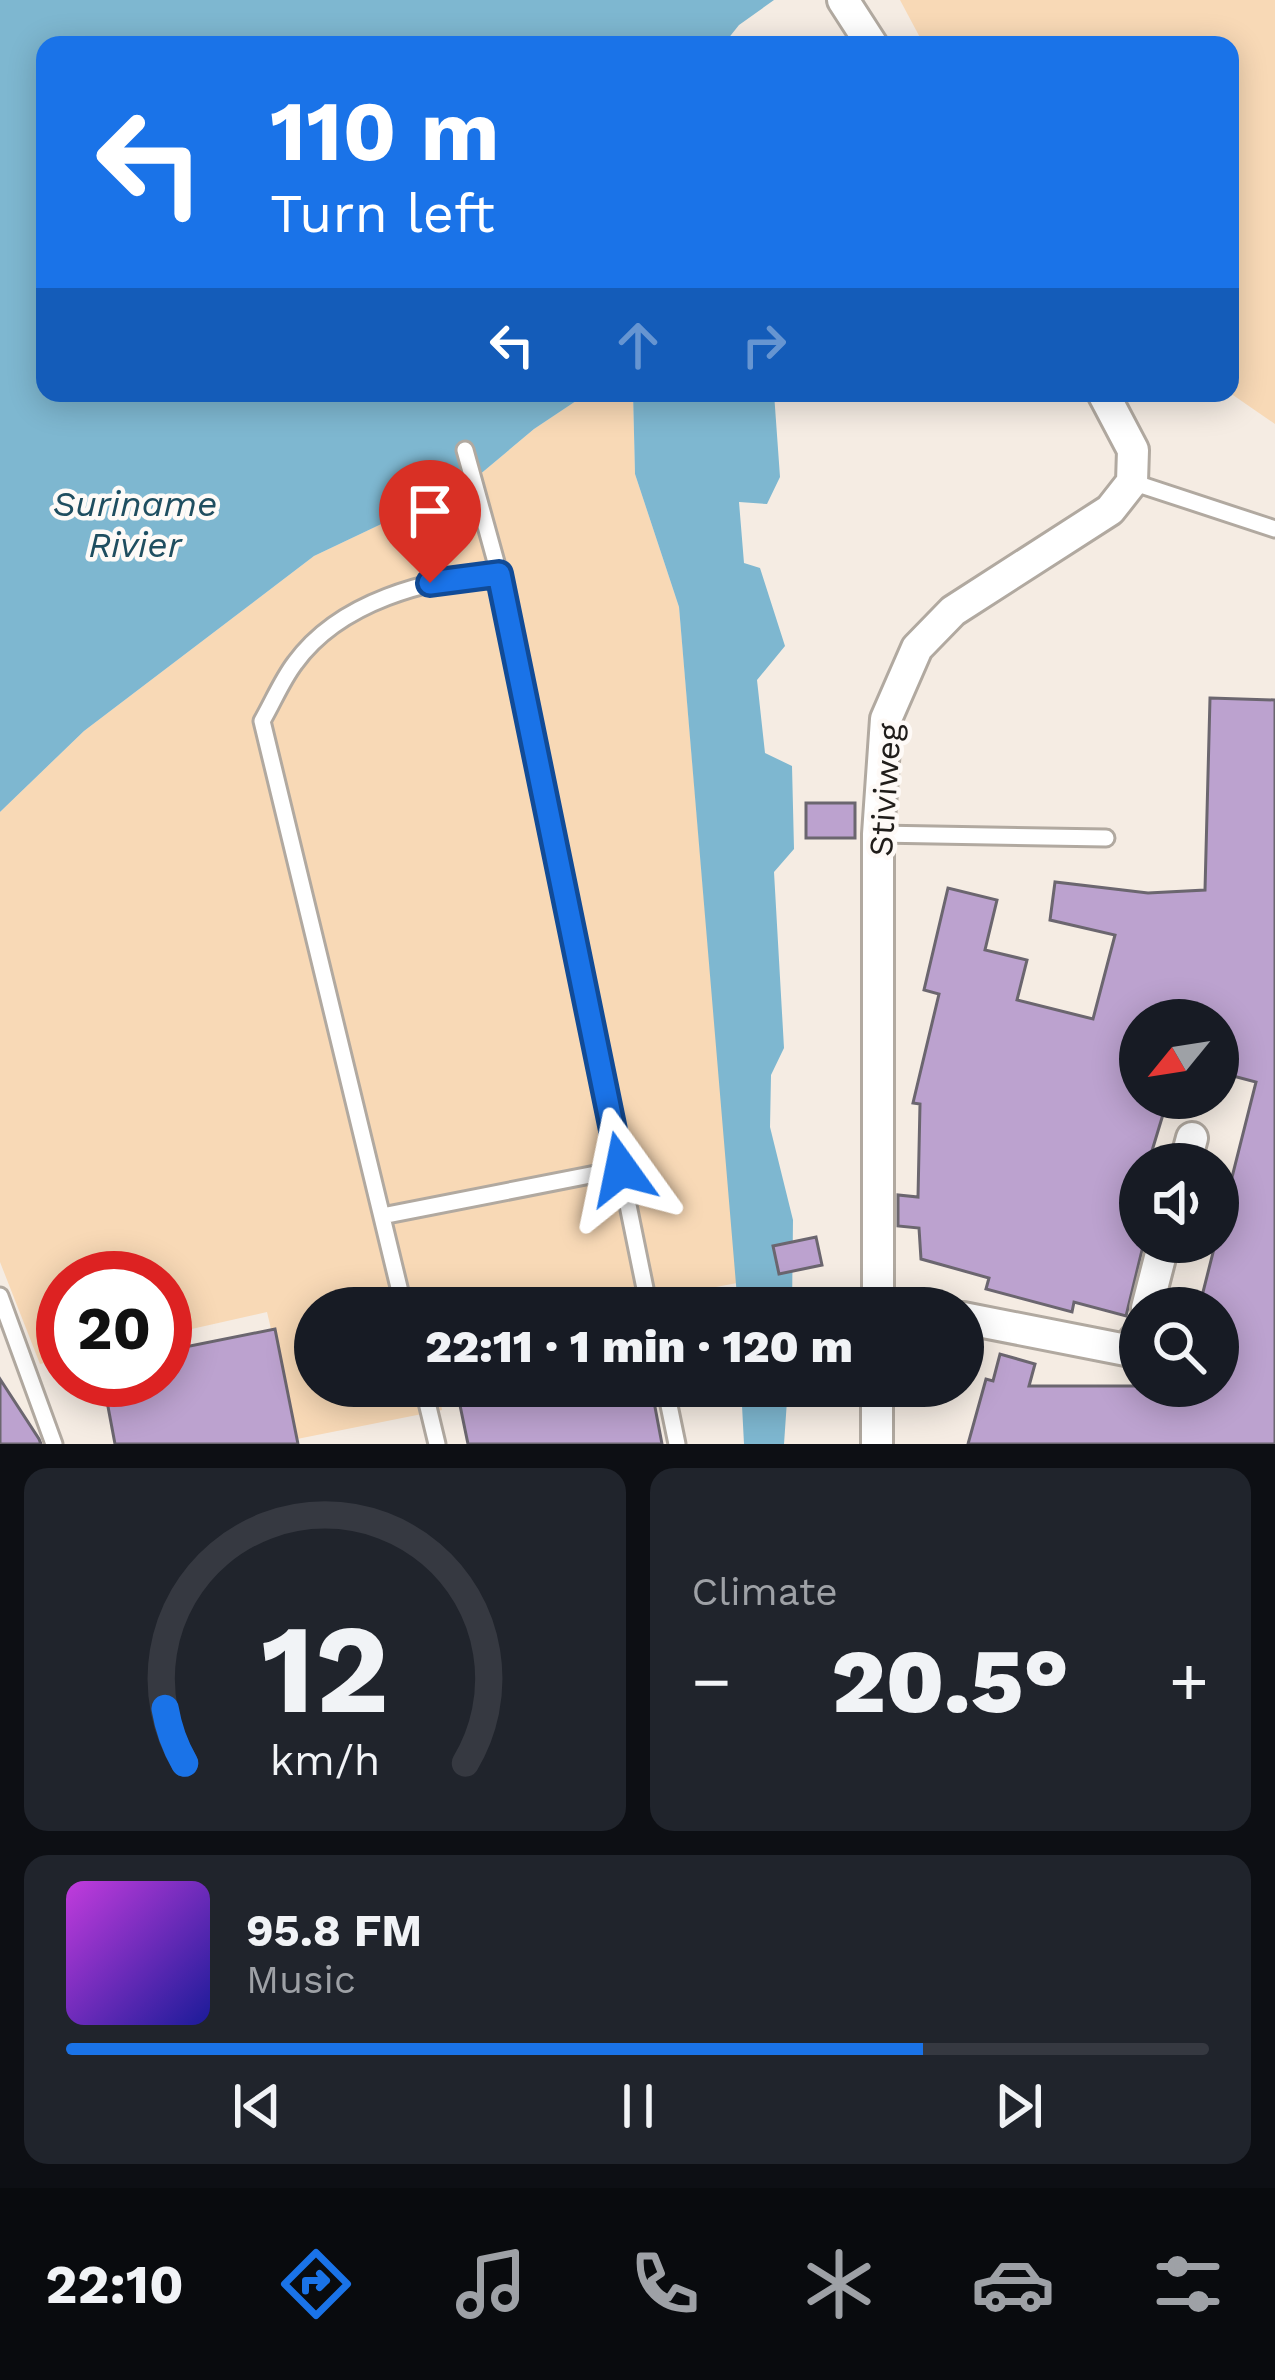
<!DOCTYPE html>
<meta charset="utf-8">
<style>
:root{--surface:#171b24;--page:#20242c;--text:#f1f3f6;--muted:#9ea1a6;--line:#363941;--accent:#1a73e8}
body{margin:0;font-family:"Work Sans",sans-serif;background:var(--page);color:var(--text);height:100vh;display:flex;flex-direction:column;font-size:45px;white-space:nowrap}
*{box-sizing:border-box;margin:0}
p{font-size:39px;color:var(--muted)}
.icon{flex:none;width:66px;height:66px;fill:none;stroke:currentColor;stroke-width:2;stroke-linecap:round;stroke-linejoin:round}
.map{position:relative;height:1444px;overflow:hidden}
.panel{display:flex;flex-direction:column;gap:24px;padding:24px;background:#0d0f14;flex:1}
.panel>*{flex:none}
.guide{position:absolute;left:36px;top:36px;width:1203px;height:366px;border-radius:24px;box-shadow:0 6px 30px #0003;background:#1a73e8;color:#fff;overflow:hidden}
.needle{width:78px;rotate:240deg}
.fabs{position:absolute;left:1119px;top:999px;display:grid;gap:24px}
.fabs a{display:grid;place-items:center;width:120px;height:120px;border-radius:50%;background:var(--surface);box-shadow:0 6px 30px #0003;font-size:60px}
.speed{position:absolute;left:36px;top:1251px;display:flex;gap:24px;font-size:60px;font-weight:700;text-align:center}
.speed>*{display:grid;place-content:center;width:156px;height:156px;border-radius:50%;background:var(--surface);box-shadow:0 6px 30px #0003;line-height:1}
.speed .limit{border:18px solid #d22;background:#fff;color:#111}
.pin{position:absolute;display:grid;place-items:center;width:102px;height:102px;color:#fff;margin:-123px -51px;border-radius:50% 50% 50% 0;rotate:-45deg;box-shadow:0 0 12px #0007}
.pin .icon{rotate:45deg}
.me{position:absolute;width:132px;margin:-66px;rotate:348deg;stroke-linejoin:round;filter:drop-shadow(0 0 9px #0008)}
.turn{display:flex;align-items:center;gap:42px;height:252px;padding:0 36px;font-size:54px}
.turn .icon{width:156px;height:156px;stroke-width:2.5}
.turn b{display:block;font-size:84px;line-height:102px}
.lanes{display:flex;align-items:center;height:114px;padding:0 36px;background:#0003;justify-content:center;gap:60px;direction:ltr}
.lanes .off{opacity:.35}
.big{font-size:90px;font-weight:800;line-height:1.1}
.panel .tile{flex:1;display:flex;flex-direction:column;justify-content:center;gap:18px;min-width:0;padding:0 42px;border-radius:24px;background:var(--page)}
.panel .dial{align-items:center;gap:0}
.dial svg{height:312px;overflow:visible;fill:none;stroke:var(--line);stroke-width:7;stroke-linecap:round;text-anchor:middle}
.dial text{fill:var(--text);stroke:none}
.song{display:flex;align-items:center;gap:36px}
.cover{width:144px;height:144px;border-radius:18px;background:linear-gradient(135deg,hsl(290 70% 55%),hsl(240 70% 35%))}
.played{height:12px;border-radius:6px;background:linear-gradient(90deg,var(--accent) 75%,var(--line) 75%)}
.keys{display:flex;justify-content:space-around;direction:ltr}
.heat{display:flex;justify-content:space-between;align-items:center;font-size:66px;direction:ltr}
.panel .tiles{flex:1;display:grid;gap:24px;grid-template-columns:1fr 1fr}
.tile:last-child{grid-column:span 2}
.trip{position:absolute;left:294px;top:1287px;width:690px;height:120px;border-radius:60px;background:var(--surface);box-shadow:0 6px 30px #0003;font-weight:800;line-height:120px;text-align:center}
.dock{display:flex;height:192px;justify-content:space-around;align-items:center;background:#090b0e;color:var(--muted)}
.dock .icon{width:84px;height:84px}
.dock .on{color:var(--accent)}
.dock b{font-size:54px;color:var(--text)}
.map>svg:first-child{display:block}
.green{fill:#f8d9b6}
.water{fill:#7eb7d0}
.building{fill:#bca2cf;stroke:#6b666f;stroke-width:3}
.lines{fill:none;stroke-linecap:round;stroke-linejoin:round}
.lane-casing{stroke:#b1a9a0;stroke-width:21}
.street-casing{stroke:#b1a9a0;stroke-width:36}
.lane{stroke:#fff;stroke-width:15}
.street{stroke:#fff;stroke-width:30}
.route-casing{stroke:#114b97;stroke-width:30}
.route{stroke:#1a73e8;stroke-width:21}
.labels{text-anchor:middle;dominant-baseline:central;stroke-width:9;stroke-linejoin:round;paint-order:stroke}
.street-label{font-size:33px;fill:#201d1a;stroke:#fefaf7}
.water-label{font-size:36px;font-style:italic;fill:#1f4e60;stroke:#fefaf7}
</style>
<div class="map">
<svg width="1275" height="1444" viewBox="0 0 1275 1444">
<rect width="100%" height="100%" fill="#f5ece3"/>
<!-- green -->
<path class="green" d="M900,0H1275V424L1230,393V45H924Z
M588,393H633L635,474L679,607L737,1283L606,1308H315V1386H438L442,1410L297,1439L267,1312L165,1335V1278H63V1359L40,1364L0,1262V812L84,731L314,556L472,481L534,429Z"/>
<!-- water -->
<path class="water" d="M0,0H774L739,25L723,45H45V393H588L534,429L472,481L314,556L84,731L0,812Z
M633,393H774L780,477L767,504L739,502L744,563L760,568L785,646L757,680L765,753L792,766L794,849L774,872L784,1048L771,1075L770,1127L793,1220L792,1308H738L679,607L635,474Z
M741,1386H788L784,1444H744Z"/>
<!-- building -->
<path class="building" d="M1210,698L1275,700V1444H968L986,1379L993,1381L1000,1354L1035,1364L1029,1386H1218V1308H1199L1256,1082L1218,1072V1020H1140V1098H1168L1148,1164H1140L1144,1242L1126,1316L1074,1302L1072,1312L986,1289L989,1278L921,1259L919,1228L898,1226V1195L918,1197L920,1104L913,1103L939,994L924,990L948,888L997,900L985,950L1027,960L1017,1000L1093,1019L1115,935L1050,920L1055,882L1148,893L1205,890Z
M806,803H855V838H806Z
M816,1237L822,1265L779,1274L773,1246Z
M275,1329L298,1444H115L103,1380H165V1351Z
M0,1379L39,1439L41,1444H0Z
M456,1386H651L662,1444H468Z"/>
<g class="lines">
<defs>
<path id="lane" d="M465,450L499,573L649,1308
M1132,482L1275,529
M878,834L1106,838
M382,1216L621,1169
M0,1296L54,1444
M404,1308L262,721C273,702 282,680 295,663C340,601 427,579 499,573
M423,1386L437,1444
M665,1386L677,1444"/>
<path id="street" d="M843,0L872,45
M1185,1164L1192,1138
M878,1308V834L886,719L917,648L953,611L1110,510L1132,482L1133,450L1103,393
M1147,1308L1164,1242
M963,1318L1126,1350L1140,1333
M877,1444V1386"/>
</defs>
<!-- lane casing -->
<use href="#lane" class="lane-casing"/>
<!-- street casing -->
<use href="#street" class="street-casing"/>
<!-- lane -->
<use href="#lane" class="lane"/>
<!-- street -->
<use href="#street" class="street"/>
</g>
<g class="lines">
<defs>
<path id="route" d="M430,583L499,574L621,1169"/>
</defs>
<!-- route casing -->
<use href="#route" class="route-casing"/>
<!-- route -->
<use href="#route" class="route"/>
</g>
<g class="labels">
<!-- street labels -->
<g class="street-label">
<text transform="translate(885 790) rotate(-86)">Stiviweg</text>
</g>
<!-- water labels -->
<g class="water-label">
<text x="135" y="504">Suriname<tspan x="135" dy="41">Rivier</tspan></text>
</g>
</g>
</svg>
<div class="fabs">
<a><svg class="needle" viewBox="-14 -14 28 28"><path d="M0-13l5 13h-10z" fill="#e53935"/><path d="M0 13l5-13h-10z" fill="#9ea1a6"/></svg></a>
<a><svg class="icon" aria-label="sound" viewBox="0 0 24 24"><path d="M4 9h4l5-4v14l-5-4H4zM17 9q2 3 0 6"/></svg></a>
<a><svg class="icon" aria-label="search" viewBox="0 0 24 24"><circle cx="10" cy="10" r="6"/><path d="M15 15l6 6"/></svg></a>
</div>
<div class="speed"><div class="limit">20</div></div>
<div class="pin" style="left:430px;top:583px;background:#d93025"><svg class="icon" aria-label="arrive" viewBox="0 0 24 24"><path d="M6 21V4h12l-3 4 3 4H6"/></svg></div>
<svg class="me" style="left:621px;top:1169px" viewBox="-20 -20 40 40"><path d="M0-17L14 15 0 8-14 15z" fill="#1a73e8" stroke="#fff" stroke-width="4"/></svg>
<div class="trip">22:11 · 1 min · 120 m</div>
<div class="guide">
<div class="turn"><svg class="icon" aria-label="left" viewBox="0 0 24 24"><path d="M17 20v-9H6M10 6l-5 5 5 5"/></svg><div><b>110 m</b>Turn left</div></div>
<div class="lanes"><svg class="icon" aria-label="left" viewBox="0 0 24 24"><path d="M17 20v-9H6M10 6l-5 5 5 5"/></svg><svg class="icon off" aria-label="ahead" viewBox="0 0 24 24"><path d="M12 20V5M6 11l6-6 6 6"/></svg><svg class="icon off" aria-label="right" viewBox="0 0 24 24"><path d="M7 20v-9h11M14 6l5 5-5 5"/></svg></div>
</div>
</div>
<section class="panel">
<div class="tiles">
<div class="tile dial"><svg viewBox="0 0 100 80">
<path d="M14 69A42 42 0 1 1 86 69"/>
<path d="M14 69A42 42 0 0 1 9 55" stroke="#1a73e8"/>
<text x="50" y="56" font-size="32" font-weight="700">12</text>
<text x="50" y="72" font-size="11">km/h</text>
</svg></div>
<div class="tile"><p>Climate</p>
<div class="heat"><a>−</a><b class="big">20.5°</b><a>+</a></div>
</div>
<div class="tile">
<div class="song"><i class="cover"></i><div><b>95.8 FM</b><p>Music</p></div></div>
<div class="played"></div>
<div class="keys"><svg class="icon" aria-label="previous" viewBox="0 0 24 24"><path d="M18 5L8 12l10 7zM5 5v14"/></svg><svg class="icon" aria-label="pause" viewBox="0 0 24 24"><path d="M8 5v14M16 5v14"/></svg><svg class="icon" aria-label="next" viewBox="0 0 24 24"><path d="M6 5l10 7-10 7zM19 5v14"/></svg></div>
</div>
</div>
</section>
<nav class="dock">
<b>22:10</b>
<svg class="icon on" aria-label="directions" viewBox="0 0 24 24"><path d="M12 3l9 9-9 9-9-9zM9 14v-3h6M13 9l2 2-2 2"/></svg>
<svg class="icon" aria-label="music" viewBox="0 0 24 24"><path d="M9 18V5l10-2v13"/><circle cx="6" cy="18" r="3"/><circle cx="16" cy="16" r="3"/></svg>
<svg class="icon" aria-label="phone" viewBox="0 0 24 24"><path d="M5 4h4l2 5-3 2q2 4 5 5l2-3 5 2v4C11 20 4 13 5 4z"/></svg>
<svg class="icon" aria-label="climate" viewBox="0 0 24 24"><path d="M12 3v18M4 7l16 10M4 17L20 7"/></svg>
<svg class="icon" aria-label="car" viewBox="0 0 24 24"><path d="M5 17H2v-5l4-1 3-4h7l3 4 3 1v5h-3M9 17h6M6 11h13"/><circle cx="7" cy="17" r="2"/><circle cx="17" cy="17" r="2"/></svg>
<svg class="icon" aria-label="filters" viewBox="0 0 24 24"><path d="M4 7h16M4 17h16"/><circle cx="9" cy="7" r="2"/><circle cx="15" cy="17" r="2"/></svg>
</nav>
